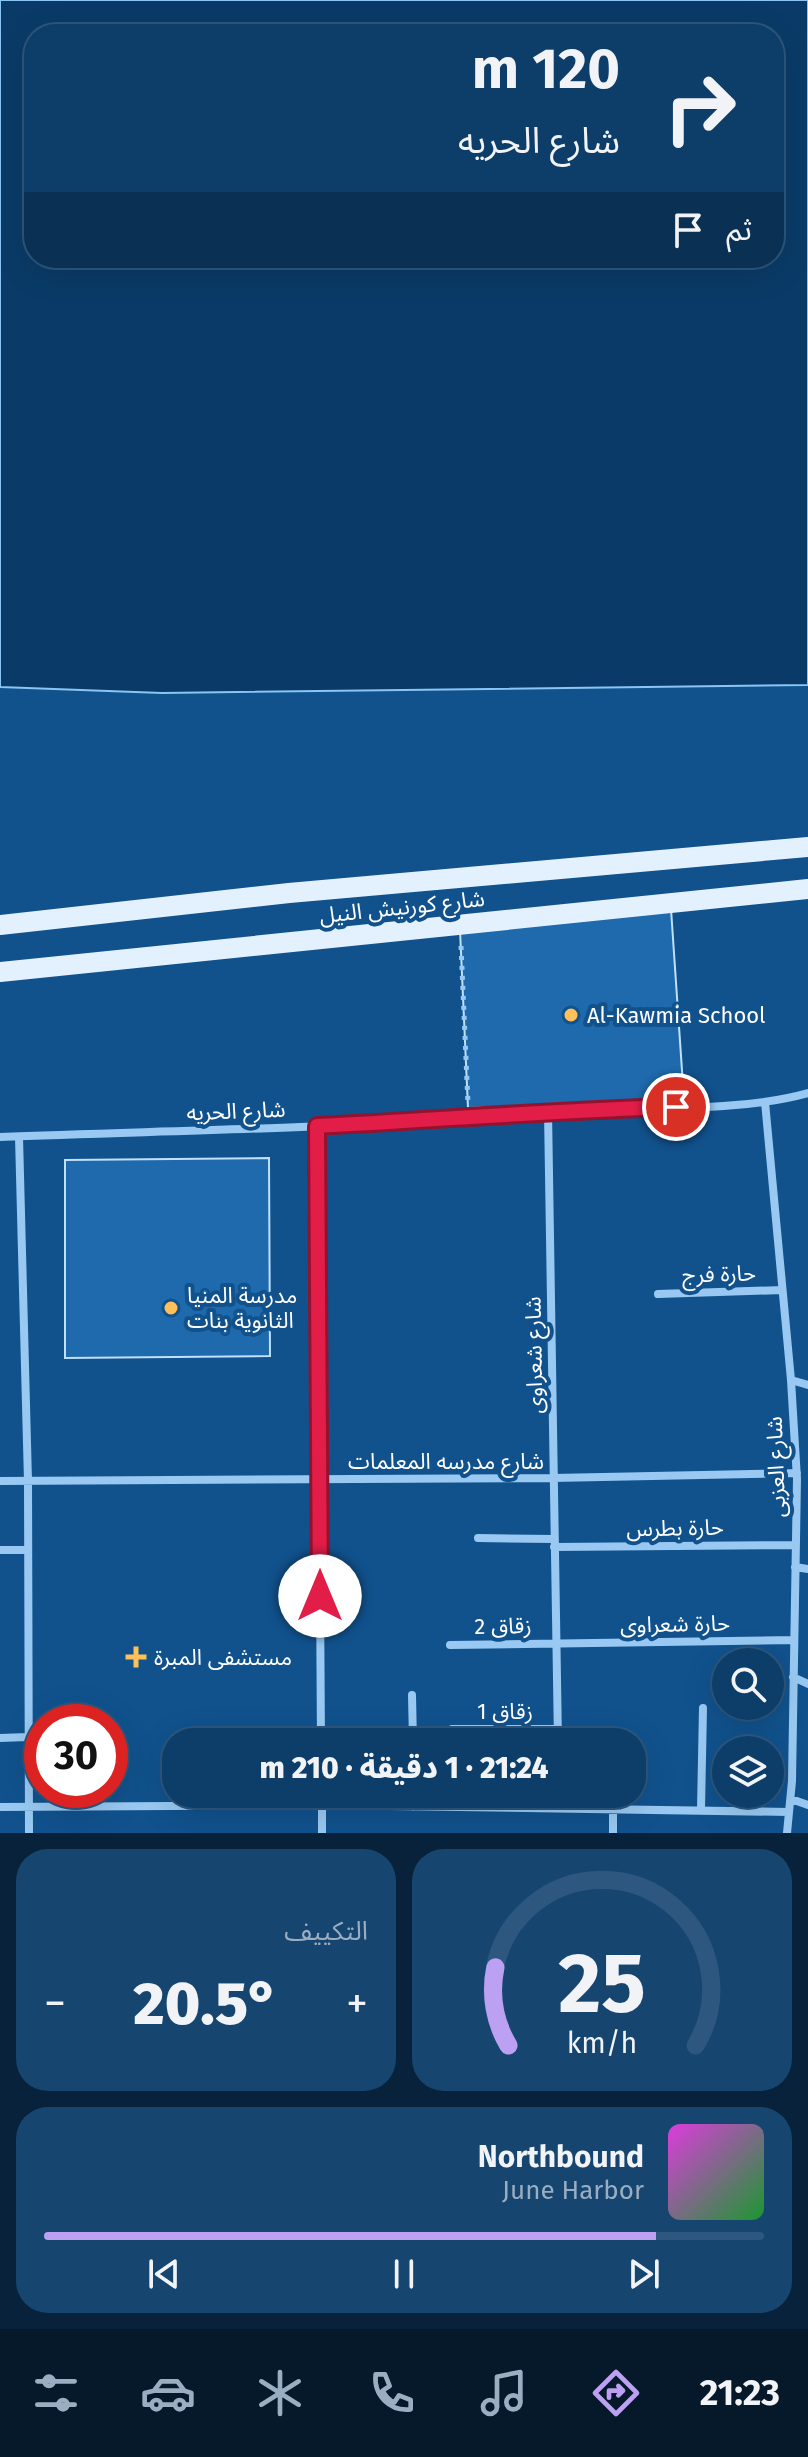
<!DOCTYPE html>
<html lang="ar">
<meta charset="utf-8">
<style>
:root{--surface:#0d3e6a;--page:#164570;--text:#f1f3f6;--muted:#9aaec1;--line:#2d577e;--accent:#bca0f2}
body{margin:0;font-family:"Fira Sans","Noto Sans Arabic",sans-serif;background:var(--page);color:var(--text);direction:rtl;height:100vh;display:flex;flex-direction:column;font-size:30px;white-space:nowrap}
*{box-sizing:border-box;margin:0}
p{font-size:26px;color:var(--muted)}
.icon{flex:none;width:44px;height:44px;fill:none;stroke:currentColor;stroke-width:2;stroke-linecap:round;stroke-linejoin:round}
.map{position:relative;height:1833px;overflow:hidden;direction:ltr}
.side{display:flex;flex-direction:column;gap:16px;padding:16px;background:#07223a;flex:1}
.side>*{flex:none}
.guide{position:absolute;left:24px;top:24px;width:760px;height:244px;border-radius:32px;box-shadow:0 8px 32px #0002,0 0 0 2px var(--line);direction:rtl;background:#0d3e6a;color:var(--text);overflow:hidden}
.tools{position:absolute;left:712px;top:1648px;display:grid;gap:16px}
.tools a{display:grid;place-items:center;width:72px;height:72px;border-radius:50%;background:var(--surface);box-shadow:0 8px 32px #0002,0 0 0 2px var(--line);font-size:40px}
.speed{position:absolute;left:24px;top:1704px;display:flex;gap:16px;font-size:40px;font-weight:700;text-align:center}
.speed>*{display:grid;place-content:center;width:104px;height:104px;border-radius:50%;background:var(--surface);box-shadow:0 8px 32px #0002,0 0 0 2px var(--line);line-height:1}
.speed .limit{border:12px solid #d22;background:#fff;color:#111}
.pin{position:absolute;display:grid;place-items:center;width:68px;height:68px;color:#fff;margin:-34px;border:4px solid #fff;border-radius:50%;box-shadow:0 2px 8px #0007}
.me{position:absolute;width:88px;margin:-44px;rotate:0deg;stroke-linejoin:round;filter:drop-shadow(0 0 6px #0008)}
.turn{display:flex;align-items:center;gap:28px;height:168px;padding:0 32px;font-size:36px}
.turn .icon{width:104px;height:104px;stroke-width:2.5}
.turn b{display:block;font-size:56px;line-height:68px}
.then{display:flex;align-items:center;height:76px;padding:0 32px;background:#0003;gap:16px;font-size:30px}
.big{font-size:60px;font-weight:800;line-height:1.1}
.side .widget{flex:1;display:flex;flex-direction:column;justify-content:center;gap:12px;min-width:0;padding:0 28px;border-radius:32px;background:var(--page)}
.side .dial{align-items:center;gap:0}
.dial svg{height:208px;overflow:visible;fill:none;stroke:var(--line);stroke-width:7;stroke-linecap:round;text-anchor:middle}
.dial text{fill:var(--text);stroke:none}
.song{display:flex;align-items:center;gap:24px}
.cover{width:96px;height:96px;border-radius:12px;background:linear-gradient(135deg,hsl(300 70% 55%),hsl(130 70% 35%))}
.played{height:8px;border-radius:4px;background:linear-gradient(90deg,var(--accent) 85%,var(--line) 85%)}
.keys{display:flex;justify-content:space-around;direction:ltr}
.heat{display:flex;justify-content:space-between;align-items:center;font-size:44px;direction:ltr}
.side .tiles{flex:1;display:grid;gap:16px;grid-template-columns:1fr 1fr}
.widget:last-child{grid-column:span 2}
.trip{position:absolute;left:162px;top:1728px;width:484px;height:80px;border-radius:32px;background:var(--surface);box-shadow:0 8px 32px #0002,0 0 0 2px var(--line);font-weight:800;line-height:80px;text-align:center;direction:rtl}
.tabs{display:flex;height:128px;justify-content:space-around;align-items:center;background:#05192a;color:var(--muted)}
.tabs .icon{width:56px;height:56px}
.tabs .selected{color:var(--accent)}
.tabs b{font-size:36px;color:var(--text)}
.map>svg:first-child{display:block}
.water{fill:#0a3b68;stroke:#8ac5f5;stroke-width:2;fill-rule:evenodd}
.building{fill:#1e6aac;stroke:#c0e1fd;stroke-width:2}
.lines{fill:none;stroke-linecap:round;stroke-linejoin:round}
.path{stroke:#99c9f2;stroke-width:5;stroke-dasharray:4 6;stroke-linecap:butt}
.street{stroke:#99c9f2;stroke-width:8}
.primary{stroke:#e3f1ff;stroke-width:20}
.route-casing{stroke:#92132f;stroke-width:20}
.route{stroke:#e11d48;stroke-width:14}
.poi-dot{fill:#ffc059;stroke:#11528d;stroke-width:3}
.labels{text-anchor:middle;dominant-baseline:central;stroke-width:8;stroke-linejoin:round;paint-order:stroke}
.street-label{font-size:22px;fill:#fff;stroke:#11528d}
.poi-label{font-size:22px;fill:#fff;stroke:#11528d;text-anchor:start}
</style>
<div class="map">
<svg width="808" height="1833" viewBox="0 0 808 1833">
<rect width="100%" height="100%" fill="#11528d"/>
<!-- water -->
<path class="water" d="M0,0H808V685L162,693L0,687ZM34,34H774V258H34Z"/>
<!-- building -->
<path class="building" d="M671,909L684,1100L468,1108L460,930Z
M269,1158L270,1356L65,1358V1160Z"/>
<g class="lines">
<!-- path -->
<path class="path" d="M461,946L468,1104"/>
<!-- street -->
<path class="street" d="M765,1102L791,1380L797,1479L792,1781L787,1833
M548,1111L558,1742
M317,1126L321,1742
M0,1137C156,1131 313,1129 468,1118C495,1117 521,1113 547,1111C631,1105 728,1115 808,1093
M19,1137L28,1481L29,1833
M658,1294L782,1290
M791,1380L808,1385
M0,1481L553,1478L797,1473
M478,1538L554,1539
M554,1547L795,1545
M0,1550H27
M795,1567L808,1569
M450,1645L794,1640
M793,1677L808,1684
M412,1695L413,1742
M452,1729H558
M0,1738L28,1737
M322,1794V1833
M413,1794V1807
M559,1794V1808
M791,1799L808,1805
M0,1807L322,1805L789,1812
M613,1809V1833
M701,1809L703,1708"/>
<!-- primary -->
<path class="primary" d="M0,925L289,893L808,847
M0,972L808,889"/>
</g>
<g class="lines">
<defs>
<path id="route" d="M320,1596L317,1126C437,1120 556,1110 676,1107"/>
</defs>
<!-- route casing -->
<use href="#route" class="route-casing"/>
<!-- route -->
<use href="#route" class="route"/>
</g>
<!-- markers -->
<g class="poi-dot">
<circle cx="571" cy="1015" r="8"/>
<circle cx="171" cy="1308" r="8"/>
<path d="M132 1645h8v8h8v8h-8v8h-8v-8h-8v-8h8z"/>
</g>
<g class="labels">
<!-- street labels -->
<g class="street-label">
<text transform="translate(402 907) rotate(-6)">شارع كورنيش النيل</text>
<text transform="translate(236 1111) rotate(-2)">شارع الحريه</text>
<text transform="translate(719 1274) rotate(-2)">حارة فرج</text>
<text transform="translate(534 1355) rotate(-91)">شارع شعراوى</text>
<text x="446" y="1461">شارع مدرسه المعلمات</text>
<text transform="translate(776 1467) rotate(-92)">شارع العزبى</text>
<text transform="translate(675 1528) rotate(-1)">حارة بطرس</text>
<text transform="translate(675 1624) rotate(-1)">حارة شعراوى</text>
<text transform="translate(503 1626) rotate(-1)">زقاق 2</text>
<text x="505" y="1711">زقاق 1</text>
</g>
<!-- poi labels -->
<g class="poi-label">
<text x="587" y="1015">Al-Kawmia School</text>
<text x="187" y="1295">مدرسة المنيا<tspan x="187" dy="25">الثانوية بنات</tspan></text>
<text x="154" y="1657">مستشفى المبرة</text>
</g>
</g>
</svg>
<div class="tools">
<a><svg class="icon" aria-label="search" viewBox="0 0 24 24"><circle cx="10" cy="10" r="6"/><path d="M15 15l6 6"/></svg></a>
<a><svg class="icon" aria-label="layers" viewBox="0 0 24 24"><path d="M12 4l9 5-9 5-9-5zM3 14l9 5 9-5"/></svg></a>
</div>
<div class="speed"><div class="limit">30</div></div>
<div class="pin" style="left:676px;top:1107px;background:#d93025"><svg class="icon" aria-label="arrive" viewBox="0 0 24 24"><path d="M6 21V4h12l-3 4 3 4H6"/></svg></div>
<svg class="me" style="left:320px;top:1596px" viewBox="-20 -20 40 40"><circle r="19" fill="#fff"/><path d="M0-13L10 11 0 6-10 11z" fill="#e11d48"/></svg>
<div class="trip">21:24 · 1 دقيقة · 210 m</div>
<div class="guide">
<div class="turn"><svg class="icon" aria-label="right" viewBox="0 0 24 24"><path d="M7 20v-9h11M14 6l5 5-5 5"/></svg><div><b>120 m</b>شارع الحريه</div></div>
<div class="then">ثم<svg class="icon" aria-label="arrive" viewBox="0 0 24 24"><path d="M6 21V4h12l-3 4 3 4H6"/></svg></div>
</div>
</div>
<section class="side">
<div class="tiles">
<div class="widget dial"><svg viewBox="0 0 100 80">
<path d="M14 69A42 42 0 1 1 86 69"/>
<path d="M14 69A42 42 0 0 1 9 39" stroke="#bca0f2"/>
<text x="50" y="56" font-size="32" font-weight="700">25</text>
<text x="50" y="72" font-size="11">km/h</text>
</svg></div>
<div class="widget"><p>التكييف</p>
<div class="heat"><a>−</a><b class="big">20.5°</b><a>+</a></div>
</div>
<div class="widget">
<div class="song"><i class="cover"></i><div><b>Northbound</b><p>June Harbor</p></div></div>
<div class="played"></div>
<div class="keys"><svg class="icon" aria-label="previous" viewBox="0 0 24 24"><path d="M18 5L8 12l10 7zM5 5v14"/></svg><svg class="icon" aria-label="pause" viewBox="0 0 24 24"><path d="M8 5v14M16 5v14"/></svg><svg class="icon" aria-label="next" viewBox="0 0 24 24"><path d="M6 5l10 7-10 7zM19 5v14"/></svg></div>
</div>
</div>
</section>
<nav class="tabs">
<b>21:23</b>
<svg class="icon selected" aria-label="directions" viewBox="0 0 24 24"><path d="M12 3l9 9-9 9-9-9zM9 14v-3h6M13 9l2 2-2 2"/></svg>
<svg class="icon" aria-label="music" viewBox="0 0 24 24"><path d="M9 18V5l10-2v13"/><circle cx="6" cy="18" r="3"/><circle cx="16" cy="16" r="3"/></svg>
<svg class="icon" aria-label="phone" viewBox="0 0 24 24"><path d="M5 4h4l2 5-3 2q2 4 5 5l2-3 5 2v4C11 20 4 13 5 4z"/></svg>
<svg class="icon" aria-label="climate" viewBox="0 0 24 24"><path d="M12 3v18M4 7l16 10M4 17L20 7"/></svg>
<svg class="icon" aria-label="car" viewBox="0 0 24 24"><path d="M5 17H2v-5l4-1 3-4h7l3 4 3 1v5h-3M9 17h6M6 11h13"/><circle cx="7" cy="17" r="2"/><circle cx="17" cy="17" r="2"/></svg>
<svg class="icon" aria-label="filters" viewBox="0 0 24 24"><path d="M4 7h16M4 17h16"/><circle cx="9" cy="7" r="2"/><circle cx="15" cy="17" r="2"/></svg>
</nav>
